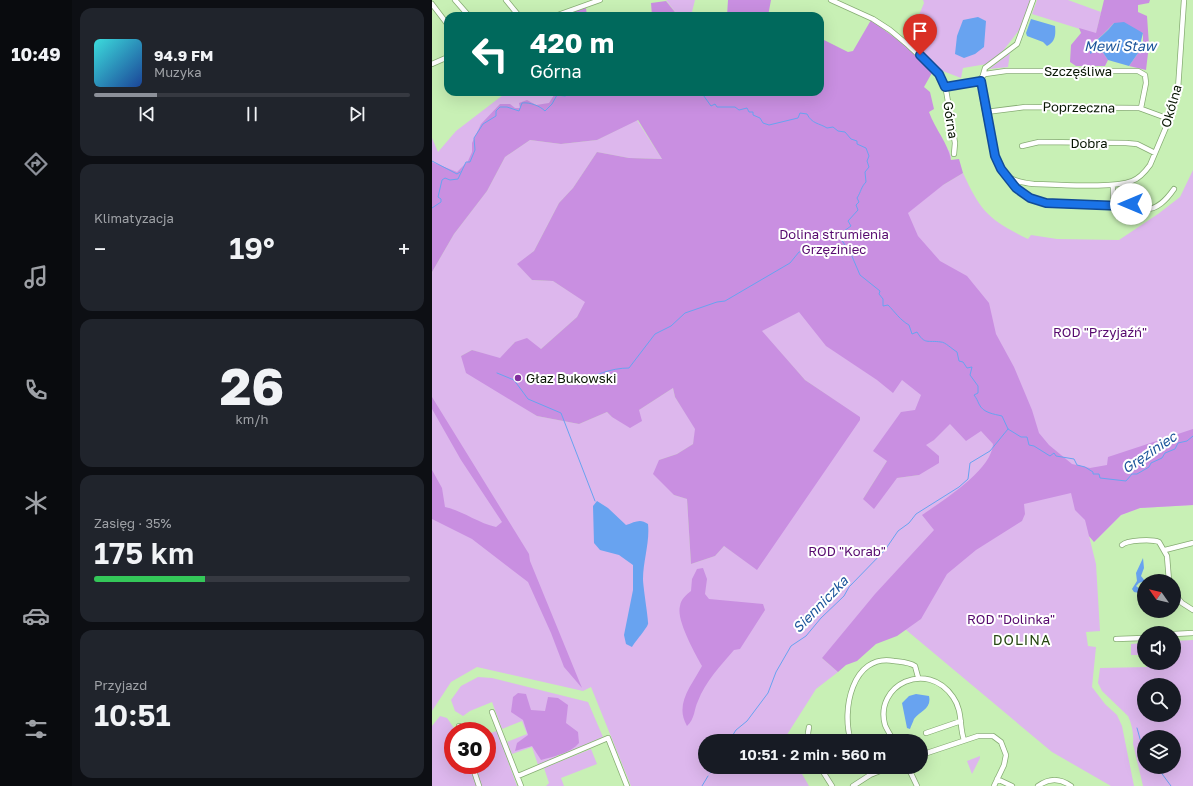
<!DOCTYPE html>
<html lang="pl">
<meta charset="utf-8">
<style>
:root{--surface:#171b24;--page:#20242c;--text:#f1f3f6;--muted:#9ea1a6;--line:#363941;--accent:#8c9099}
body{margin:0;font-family:"Golos Text",sans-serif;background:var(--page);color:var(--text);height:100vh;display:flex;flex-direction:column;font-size:15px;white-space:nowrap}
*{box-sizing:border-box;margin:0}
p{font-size:13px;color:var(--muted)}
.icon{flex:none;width:22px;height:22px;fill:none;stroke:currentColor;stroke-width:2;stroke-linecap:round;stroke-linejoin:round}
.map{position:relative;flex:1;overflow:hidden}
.sheet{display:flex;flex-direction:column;gap:8px;padding:8px;background:#0d0f14;width:360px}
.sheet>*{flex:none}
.guide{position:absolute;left:12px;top:12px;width:380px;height:84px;border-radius:12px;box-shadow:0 4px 16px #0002;background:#00695c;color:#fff;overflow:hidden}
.needle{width:26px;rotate:304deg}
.controls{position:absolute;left:705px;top:574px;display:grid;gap:8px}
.controls a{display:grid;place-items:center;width:44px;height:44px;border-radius:50%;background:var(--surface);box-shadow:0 4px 16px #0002;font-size:20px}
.speed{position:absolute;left:12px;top:722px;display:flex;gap:8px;font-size:20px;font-weight:700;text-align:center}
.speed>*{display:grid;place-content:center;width:52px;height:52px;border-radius:50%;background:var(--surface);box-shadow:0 4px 16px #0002;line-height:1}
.speed .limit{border:6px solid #d22;background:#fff;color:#111}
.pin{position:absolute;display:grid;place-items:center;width:34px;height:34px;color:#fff;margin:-41px -17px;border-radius:50% 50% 50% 0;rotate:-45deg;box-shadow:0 0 4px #0007}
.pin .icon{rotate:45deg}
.me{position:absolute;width:44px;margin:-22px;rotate:270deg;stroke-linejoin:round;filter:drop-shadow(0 0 3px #0008)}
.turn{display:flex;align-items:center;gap:14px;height:84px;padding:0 20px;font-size:18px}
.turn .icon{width:52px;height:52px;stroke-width:2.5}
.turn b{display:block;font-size:28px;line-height:34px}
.big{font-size:30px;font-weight:600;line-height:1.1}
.sheet .widget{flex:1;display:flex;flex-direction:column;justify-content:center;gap:6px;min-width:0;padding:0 14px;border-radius:12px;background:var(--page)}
.sheet .dial{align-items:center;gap:0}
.dial b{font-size:52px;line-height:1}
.song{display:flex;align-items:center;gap:12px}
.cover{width:48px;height:48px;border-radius:6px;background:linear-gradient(135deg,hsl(180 70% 55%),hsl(220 70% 35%))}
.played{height:4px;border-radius:2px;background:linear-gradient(90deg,var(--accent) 20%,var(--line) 20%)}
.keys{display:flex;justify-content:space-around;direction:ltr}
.heat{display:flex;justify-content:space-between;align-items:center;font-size:22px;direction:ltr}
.charge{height:6px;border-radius:3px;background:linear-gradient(90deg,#34c759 35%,var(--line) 0)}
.trip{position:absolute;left:266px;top:734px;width:230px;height:40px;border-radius:20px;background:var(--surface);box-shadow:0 4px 16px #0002;font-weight:600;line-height:40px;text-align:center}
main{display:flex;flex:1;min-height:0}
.tabs{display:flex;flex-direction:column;width:72px;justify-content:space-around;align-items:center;background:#090b0e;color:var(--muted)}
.tabs .icon{width:28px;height:28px}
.tabs .on{color:var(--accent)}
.tabs b{font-size:18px;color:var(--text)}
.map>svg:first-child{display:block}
.green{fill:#ddb7ed;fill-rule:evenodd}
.forest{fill:#c98fe1}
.water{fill:#68a3f0}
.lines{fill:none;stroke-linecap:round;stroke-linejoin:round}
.stream{stroke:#68a3f0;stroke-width:1}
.street-casing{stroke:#86ac73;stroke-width:6}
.street{stroke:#fff;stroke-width:4.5}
.route-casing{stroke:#114b97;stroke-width:10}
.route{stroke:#1a73e8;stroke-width:7}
.poi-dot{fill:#812f9e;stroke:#fff;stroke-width:1.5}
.labels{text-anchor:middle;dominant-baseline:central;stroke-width:4;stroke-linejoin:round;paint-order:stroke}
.street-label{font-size:13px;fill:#071502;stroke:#fff}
.park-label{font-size:13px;fill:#570a6f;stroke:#fff}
.poi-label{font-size:13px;fill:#071502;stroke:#fff;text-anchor:start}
.water-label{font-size:14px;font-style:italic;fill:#1c559b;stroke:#fff}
.neighbourhood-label{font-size:14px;letter-spacing:1px;fill:#274812;stroke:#fff}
</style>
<main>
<nav class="tabs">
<b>10:49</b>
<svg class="icon on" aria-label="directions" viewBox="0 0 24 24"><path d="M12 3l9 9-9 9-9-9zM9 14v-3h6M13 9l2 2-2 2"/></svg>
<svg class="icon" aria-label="music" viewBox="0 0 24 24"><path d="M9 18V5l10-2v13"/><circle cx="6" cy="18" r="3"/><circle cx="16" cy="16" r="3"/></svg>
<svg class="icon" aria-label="phone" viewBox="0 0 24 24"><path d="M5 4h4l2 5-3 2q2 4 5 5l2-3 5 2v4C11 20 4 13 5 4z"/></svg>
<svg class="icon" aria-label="climate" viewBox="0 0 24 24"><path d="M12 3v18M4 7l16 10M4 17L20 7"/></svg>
<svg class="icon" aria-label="car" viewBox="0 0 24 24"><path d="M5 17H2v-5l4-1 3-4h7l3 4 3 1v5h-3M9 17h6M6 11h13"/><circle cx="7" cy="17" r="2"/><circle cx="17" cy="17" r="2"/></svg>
<svg class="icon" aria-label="filters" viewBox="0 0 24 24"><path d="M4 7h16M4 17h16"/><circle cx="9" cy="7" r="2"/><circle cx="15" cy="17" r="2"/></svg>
</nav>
<section class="sheet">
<div class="widget">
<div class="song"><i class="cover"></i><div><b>94.9 FM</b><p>Muzyka</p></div></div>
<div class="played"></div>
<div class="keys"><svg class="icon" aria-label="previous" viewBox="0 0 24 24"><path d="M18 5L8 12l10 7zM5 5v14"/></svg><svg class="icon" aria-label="pause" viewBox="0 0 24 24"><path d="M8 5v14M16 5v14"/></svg><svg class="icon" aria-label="next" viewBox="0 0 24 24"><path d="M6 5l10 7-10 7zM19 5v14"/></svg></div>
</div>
<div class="widget"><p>Klimatyzacja</p>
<div class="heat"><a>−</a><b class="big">19°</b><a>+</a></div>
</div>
<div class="widget dial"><b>26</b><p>km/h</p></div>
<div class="widget"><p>Zasięg · 35%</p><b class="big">175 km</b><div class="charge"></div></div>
<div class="widget"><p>Przyjazd</p><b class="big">10:51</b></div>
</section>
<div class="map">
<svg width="761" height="786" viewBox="0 0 761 786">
<rect width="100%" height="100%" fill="#c8f0b5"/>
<!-- green -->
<path class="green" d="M234,0H263L259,16H246Z
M491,0H599L588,29L571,51L555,64L531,68L529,78L503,68L480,45L482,32L486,25L487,15L492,3Z
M605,0H636L669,12L664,34L600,14Z
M578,53L576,67L557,69Z
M110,92H223L114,115L0,221V138L6,152L24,131L71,95Z
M388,92L487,96L502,153L517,150L519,157L511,185L531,173C549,212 557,220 596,239L599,235L625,239L687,240L726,214L748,197L761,170V505L708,508L689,515L662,542L657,536L664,564L668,631L654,632L656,646L664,647L660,687L673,704L685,715L690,726L702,786H679L620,752L473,629L489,619L390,658L406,672L384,689L351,741H273V767H366L377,786H199L159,687L151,691L45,667L19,682L0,711V272L22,234L55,191L73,157L98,140L129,144L165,140L205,120L230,159L197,158L165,152L141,188L127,203L102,251L86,264L100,280L121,281L154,302L145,317L109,349L83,342L68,359L40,350L29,356L84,402L105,416L147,424L175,412L180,417L207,410L241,388L243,397L264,429L261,444L245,454L227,460L242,495L255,499L259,564L283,556L292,546L325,569L427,417L373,380L329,331L350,320ZM455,461L487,475L465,478L431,499Z
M761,640V786H711L701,744C702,735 700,724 696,716L670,691L666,683L668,668L715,667L716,663H742V641ZM712,685H742V715H712ZM712,737H742V767H712Z
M712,643V655H699V644Z
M46,677L60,678L156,702L171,737L131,754L127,753L123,758L106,765L100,747L80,754L75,742L95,734L90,721L70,729L60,702L38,711L31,716L23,711L19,700L29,686Z
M8,716L15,718L24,731H21V765H38L45,786H0V726Z
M65,731L85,786H49L41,765H55V734Z
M159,749L165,764L129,778L132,786H114L117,783L112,768Z
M548,756V758L540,774L535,761Z"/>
<!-- forest -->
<path class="forest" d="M296,0H339L336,16H295Z
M672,0H718L717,3L706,5V12L715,16L717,45L714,70L697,66L711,46V33L682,23C675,31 666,39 658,46L664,51H670L676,60L673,66H644L638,62L639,45L649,33L647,28L664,33Z
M234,1L246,16H220L219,3Z
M154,8L155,16H129Z
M439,20L478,49L501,71L492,87L498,92L502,109L497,112C503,129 516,143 519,160L527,159L531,173L511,185L476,213L486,236L508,261L535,276L557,303L564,334L582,367L600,410L607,433L617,445L640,464L658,468L675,465L676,457L761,429V505L708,508L689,515L662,542L657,536L653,520L643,510L639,493L592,504L593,514L590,521L544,550L515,574L489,619L465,636L444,644L425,661L414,665L406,672L390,658L443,594L502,530L490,515C510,501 560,470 561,444L549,431L534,441L518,424L502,440L494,445L507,456V463L487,475L465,478L442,509L431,499L455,461L441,451L469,412L483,410L489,395L470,380L461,393L445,380L394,346L367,312L330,331L373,380L428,417V420L325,570L292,546L283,556L259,564L255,499L242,495L221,474L227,460L245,454L261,444L263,429L243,397L241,388L207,410L210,421L198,428L180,417L175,412L147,424L105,416L34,373L29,356L40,350L68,358L83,342L95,338L109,349L145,317L153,302L121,281L100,280L85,264L102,251L127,203L141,188L165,152L197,158L230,159L206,120L165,140L129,144L98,140L73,157L55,191L22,234L0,272V162L25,172L36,161L40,152V143L49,124L68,104H78L83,108H88L87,103L95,100L104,105L117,103L124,92H388V49L392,40L416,52L421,51Z
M0,397L97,554L98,561L150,688L132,667L119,633L96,582L40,539L0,519V470L10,488L13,507C31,511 46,523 64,527L70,522L29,460L0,409Z
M271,568L275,579L273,594L277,599L331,604L333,610L308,649L302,650C289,665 273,682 266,701C262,709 263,719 255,726C242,704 260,685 270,666C263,653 244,620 248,606C249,599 254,595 259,591L260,579L265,569Z
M86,693L94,694L99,710L113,711L116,697L126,698L136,705L134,723L146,732L147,743C139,753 120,757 109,760L100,746L83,751L85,743L96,735L91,720L79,712L81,697Z"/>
<!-- water -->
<path class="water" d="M546,17L554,21L552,47L543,54L532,58L523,54L525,36L531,20Z
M599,19L623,26C624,35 623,42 615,46L611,42L595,36L594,33Z
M692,22L711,33L709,41L711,46L697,66L676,60L670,51H664L658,54V46C666,39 675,32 682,23Z
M165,501L176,508L194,525C203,522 208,518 216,524C218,542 211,561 211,579C211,587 217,622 216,624C215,628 203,642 200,647L194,644L192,635L201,590V565L187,555L168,550L162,543L161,506Z
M711,558L712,568L709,576L713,581L707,583L704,586L709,590L707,593L702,592L700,589L705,581L704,573Z
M484,694L497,696C500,709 488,711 482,719C481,722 479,726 478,729L475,728L470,703L477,696Z"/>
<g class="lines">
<!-- stream -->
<path class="stream" d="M269,92L279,106L283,104L285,107H303L307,110L315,108L317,112H321V115L328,118L331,123L337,125L366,118L368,113L375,114C380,124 387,123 395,128L401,127L406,131L413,132L419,139L425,141V144L434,148L437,156L435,161L437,167L433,172L434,182C429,187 429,192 425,198L427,202L424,205L426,210L416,221L419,226L412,231L409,239L419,254L428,275L448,291L447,294L451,299V306L456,305C463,312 468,320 477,325L480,334L485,332C493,345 495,340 509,342C513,342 520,349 525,352L527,361L531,362L535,368L540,367L538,375L546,386V393L542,395C545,399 545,400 547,404C551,413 562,414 570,416L576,429L589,437H595L597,445L602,446L618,456L622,453L624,456L642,459L645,465L653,467L661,472V474H667L668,478L694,481L700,474H705L717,467L719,463L730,458L733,453L743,449L746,443L755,441L761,436
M0,161L25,174L28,172
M0,208L9,202V199L6,197L10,180L13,178L18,180L26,179L34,162H38L43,150L42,138L51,124L64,116V111L68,107H75L87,111L90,103C98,102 108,106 113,111L120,104L125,95L133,96L143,92
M65,373L82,380L96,399L129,413L163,501
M146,384C162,375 179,368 197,368L223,334L239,326L253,313L285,302L293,301L358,263L367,252L376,250L378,246L395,248L398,247L412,250L418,254
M705,728L712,753
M297,741L304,730L315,721L336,693L344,672L359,646L374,636L389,618L412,596L417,587L453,550L466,531L477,523L484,514L527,487L536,479L538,463L558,451L576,429
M725,767L739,786
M278,773L283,767
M270,786L276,776"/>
<defs>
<path id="street" d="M23,0L37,16
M74,0L87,16
M399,0L441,19L458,30L476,45L507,74L514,90L523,143L522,154
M0,4L16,25
M123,16L168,0
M0,64L16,57
M551,75L553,68L585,44L601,0
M513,87L549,81
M709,108L714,83L713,75L706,71H574L553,74L549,78C549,96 561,163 573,174C580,181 592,183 602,184C626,184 679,189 700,181C708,178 713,172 718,165L740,113L746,89L752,0
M554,112L593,107L707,108L737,119
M590,146L607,142L694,143L705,144L723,153
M575,177C603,215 651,204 693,206C703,203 702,208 711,209C725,211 735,199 742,189
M681,185V204
M690,545C695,540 720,539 727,542L735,556L737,581
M733,550L761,543
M742,593L750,603L761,610
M742,634L761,633
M684,639L712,638
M60,712L89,786
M27,726L28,731
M377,727L376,733L377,741
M494,733L529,721
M419,741C409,711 420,653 462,661C469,662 477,662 483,666L486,677
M462,741C459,736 455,730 453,725C442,685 495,659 521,697C531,711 527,726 532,740
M489,755L546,736H561L569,742L574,755L572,765L562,786
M40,765L47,786
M388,767L400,786
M433,767L438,775
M476,767L485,786
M86,776L176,738L195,786
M565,779L580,786
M421,786L438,775L458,767
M606,786C617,778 628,778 639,786"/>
</defs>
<!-- street casing -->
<use href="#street" class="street-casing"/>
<!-- street -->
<use href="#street" class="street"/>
</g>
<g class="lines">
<defs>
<path id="route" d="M488,55L507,74L513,87L549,81L563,156L569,169L584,188L598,198L614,203L690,206L699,204"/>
</defs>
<!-- route casing -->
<use href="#route" class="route-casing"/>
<!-- route -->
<use href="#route" class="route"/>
</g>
<!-- markers -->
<circle class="poi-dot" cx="86" cy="378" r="4"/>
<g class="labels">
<!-- street labels -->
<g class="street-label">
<text x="646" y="71">Szczęśliwa</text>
<text transform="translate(739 106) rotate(-74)">Okólna</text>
<text transform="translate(647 107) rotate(1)">Poprzeczna</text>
<text transform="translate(519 120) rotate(81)">Górna</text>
<text x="657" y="143">Dobra</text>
</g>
<!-- park labels -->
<g class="park-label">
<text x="402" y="234">Dolina strumienia<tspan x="402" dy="15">Grzęziniec</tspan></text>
<text x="668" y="332">ROD "Przyjaźń"</text>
<text x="415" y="551">ROD "Korab"</text>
<text x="579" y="619">ROD "Dolinka"</text>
</g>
<!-- poi labels -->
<g class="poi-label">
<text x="94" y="378">Głaz Bukowski</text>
</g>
<!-- water labels -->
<g class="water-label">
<text x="688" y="45">Mewi Staw</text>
<text transform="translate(717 452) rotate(-34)">Gręziniec</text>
<text transform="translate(388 604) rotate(-46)">Sienniczka</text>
</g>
<!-- neighbourhood labels -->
<g class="neighbourhood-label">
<text x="590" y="639">DOLINA</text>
</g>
</g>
</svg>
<div class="controls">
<a><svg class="needle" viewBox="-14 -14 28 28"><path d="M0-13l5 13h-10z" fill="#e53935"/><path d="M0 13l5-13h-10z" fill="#9ea1a6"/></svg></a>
<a><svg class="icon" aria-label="sound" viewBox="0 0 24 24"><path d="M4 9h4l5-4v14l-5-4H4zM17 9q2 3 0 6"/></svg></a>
<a><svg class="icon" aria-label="search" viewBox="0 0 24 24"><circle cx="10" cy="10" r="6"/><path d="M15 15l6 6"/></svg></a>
<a><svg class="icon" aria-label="layers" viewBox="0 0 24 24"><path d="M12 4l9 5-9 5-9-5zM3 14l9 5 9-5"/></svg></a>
</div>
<div class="speed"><div class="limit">30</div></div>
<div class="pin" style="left:488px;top:55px;background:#d93025"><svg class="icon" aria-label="arrive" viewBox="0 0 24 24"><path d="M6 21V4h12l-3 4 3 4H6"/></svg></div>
<svg class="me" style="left:699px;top:204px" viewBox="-20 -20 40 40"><circle r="19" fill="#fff"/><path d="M0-13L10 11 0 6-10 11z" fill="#1a73e8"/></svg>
<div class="trip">10:51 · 2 min · 560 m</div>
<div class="guide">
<div class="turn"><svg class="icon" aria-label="left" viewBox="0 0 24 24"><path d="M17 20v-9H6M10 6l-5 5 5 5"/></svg><div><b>420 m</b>Górna</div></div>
</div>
</div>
</main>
